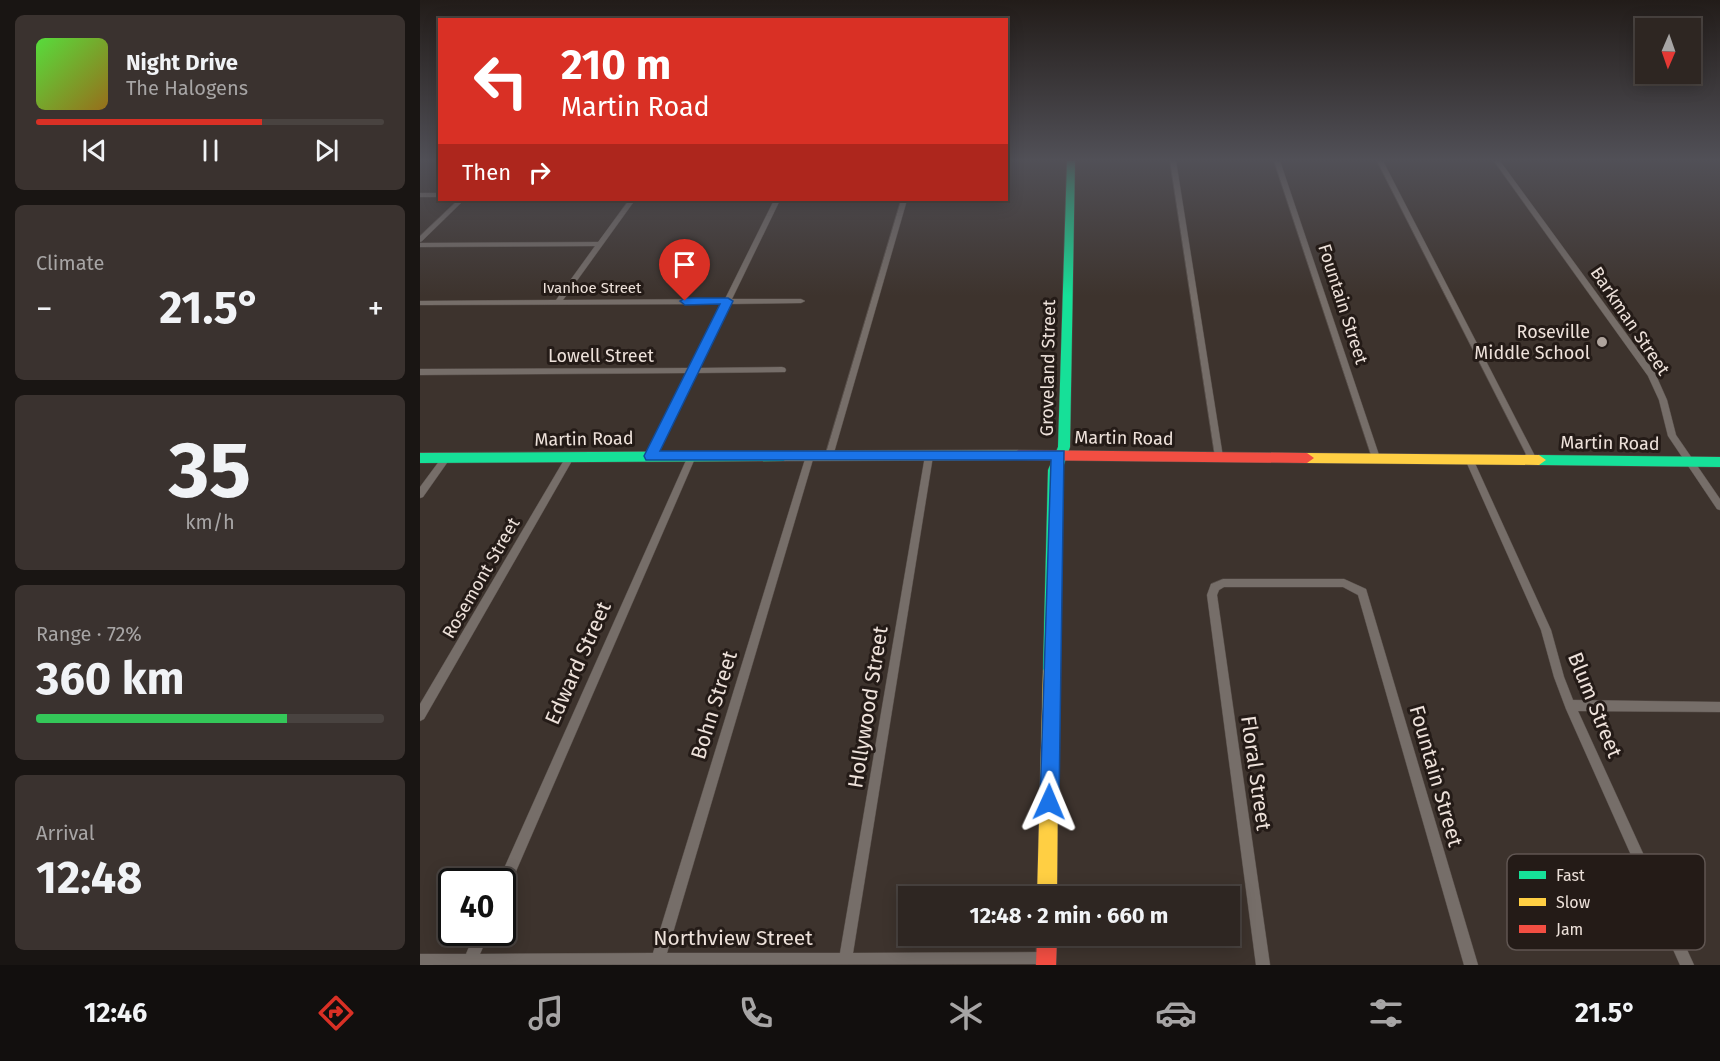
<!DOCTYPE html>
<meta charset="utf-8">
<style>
:root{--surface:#2e2622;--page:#3a322f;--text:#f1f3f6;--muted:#a7a5a5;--line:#494340;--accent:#d93025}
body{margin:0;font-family:"Fira Sans",sans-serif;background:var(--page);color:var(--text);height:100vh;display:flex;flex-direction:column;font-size:22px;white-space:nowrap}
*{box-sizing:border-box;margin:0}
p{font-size:20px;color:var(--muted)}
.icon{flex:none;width:33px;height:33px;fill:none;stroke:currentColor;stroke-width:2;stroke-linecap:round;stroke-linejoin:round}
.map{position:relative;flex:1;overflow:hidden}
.panel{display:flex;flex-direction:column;gap:15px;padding:15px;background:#191513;width:420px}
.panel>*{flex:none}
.top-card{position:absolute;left:18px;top:18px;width:570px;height:183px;border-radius:0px;box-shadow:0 3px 15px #0003,0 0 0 2px var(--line);background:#d93025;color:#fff;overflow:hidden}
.needle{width:39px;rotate:182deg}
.tools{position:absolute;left:1215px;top:18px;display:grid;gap:12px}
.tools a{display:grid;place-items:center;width:66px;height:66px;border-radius:0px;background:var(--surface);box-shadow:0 3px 15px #0003,0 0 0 2px var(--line);font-size:30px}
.speed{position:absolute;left:18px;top:868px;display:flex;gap:12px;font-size:30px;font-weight:700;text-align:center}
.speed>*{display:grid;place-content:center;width:78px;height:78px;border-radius:50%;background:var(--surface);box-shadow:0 3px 15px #0003,0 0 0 2px var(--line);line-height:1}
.speed .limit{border:3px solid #111;border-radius:9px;background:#fff;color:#111}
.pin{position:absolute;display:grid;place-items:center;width:51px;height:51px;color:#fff;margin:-62px -26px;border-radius:50% 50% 50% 0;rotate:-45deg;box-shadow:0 0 6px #0007}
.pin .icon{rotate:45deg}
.me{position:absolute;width:66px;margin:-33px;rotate:1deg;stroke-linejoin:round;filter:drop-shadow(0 0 4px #0008)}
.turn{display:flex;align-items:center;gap:21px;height:126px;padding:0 24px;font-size:27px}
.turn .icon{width:78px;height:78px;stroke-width:2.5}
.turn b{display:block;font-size:42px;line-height:51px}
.then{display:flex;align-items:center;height:57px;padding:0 24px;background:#0003;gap:12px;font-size:22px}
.big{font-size:45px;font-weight:700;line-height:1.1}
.panel .card{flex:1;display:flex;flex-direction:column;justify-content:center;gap:9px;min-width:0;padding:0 21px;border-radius:9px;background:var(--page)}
.panel .dial{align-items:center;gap:0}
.dial b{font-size:78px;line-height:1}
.song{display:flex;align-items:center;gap:18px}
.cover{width:72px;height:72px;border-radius:9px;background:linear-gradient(135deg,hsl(110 70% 55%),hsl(40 70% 35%))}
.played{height:6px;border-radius:3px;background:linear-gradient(90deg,var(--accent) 65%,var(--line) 65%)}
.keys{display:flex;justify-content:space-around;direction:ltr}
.heat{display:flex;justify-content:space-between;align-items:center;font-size:33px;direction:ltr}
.charge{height:9px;border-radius:4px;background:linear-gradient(90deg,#34c759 72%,var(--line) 0)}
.trip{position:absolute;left:478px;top:886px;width:342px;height:60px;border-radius:0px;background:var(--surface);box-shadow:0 3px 15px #0003,0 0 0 2px var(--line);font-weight:700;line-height:60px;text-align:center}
.tab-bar{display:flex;height:96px;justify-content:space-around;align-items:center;background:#120f0e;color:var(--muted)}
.tab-bar .icon{width:42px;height:42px}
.tab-bar .current{color:var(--accent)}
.tab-bar b{font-size:27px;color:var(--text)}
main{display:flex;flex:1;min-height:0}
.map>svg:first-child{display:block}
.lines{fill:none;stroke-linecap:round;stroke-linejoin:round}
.street-casing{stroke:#584f4a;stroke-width:1}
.fast-casing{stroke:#584f4a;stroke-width:1}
.slow-casing{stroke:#584f4a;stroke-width:1}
.jam-casing{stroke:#584f4a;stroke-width:1}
.street{fill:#766e69;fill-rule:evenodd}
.fast{fill:#16e098;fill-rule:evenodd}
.slow{fill:#ffcf43;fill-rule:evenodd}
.jam{fill:#f24e42;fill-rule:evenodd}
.route{fill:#1a73e8;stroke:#114b97;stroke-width:1.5}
.poi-dot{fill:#afa49d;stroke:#241b17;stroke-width:2}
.labels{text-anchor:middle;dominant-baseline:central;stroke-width:6;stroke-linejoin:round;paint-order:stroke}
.far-street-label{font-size:15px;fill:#ede1da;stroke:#241b17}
.street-label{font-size:18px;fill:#ede1da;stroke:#241b17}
.poi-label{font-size:18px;fill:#ede1da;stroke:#241b17;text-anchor:end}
.near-street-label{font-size:21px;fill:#ede1da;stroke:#241b17}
.key{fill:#241b17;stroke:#605652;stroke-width:1.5}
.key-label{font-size:16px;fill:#ede1da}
</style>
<main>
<section class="panel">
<div class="card">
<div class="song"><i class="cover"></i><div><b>Night Drive</b><p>The Halogens</p></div></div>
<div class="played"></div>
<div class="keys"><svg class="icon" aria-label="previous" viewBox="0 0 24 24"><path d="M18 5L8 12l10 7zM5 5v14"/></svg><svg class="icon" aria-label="pause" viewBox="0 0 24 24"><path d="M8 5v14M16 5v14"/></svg><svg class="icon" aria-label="next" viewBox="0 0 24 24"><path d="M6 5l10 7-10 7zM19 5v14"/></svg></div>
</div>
<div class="card"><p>Climate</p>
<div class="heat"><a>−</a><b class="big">21.5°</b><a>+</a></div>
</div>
<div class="card dial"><b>35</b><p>km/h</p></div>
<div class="card"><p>Range · 72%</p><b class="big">360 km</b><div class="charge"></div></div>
<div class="card"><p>Arrival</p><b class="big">12:48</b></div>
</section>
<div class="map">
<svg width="1300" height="965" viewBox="0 0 1300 965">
<rect width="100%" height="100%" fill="#3d332d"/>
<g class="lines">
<defs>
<path id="street" d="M750,161H756L803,457L799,460L795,457Z
M854,161H860L960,458L959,460L956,461L952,458Z
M957,161H963L1117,460L1116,462L1113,463L1109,460Z
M1074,161H1080L1235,373L1247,400L1256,435L1300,499V510L1297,509L1248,436L1239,400L1228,376Z
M0,193H20V197H0Z
M38,200H44L2,241L0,242V236Z
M209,200H215L143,300L305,299L354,200H360L312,299H381L385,301L381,303L310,304L278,368L362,367L365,368L366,370L365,372L276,373L235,456L231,459L227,456L268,373L0,375V369L270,368L302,304L0,305V301L136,300L175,246L0,247V243L178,242Z
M481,200H487L413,456L409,459L405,456Z
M272,453L276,456L87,892L82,893V882H78L268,456Z
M390,453L394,456L247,953H420L505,456L509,453L513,456L433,953L626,952L631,954L633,959L631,964L0,965V954H46L55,933H69L60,954L233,953L386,456Z
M150,454L153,455L154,457L153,459L4,719L0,721V704L147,455Z
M26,455L30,458L29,460L3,497L0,498V487L23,456Z
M1049,456L1053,459L1131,630L1144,677L1153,700L1300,702V712L1158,711L1274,965H1260L1146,709L1134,677L1121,630L1045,459Z
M803,579H924L946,589L1058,965H1044L938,595L923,587H804L799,590L797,595L850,965H836L787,595L791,584Z"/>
<path id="fast" d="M647,161H655L650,447L642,470L639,671L637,676L631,679L625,676L623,671L628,470L638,447Z
M365,451L372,456L365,461L0,463V453Z
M1119,455L1300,457V467L1119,465L1112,460Z"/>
<path id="slow" d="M598,450L605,455L598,460L365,461L358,456L365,451Z
M887,453L1119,455L1126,460L1119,465L887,463L880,458Z
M631,663L637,666L639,671L637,897H617L623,671L625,666Z"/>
<path id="jam" d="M598,450L887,453L894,458L887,463L598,460L591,455Z
M617,936H637L636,965H616Z"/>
</defs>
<!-- street casing -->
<use href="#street" class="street-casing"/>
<!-- fast casing -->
<use href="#fast" class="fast-casing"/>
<!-- slow casing -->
<use href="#slow" class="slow-casing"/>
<!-- jam casing -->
<use href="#jam" class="jam-casing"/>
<!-- street -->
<use href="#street" class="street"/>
<!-- fast -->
<use href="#fast" class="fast"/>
<!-- slow -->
<use href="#slow" class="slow"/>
<!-- jam -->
<use href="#jam" class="jam"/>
</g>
<!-- sky -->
<linearGradient id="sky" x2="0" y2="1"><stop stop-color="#221c19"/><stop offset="0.54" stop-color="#515057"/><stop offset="1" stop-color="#515057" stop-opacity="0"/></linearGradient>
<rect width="1300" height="296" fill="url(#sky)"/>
<!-- route -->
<path class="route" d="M308,298L313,301L240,451H644L639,802L636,809L629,811L623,809L620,802L631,460H226L224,456L300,304L265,305L260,301L265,298Z"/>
<!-- markers -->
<circle class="poi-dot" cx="1182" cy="342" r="6"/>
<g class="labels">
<!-- far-street labels -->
<g class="far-street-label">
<text x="172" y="288">Ivanhoe Street</text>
</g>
<!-- street labels -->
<g class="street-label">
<text transform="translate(923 304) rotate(72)">Fountain Street</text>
<text transform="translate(1210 321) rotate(56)">Barkman Street</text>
<text x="181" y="356">Lowell Street</text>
<text transform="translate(628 368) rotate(-89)">Groveland Street</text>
<text transform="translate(704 438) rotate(1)">Martin Road</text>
<text transform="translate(164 439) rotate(-1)">Martin Road</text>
<text transform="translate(1190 443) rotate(1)">Martin Road</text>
<text transform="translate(61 578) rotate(-60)">Rosemont Street</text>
</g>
<!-- poi labels -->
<g class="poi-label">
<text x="1170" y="332">Roseville<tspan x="1170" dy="21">Middle School</tspan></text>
</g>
<!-- near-street labels -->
<g class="near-street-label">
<text transform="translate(158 663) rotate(-66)">Edward Street</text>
<text transform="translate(294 705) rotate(-73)">Bohn Street</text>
<text transform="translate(1175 705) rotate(68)">Blum Street</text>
<text transform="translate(448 707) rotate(-81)">Hollywood Street</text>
<text transform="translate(836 773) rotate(82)">Floral Street</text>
<text transform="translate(1016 776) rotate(74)">Fountain Street</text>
<text x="313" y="938">Northview Street</text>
</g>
</g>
<!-- legend -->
<rect x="1087" y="854" width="198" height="96" rx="9" class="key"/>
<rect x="1099" y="871" width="27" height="8" fill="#16e098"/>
<rect x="1099" y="898" width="27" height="8" fill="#ffcf43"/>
<rect x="1099" y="925" width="27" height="8" fill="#f24e42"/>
<g class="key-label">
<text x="1136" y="881">Fast</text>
<text x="1136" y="908">Slow</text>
<text x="1136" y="935">Jam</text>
</g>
</svg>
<div class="tools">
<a><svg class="needle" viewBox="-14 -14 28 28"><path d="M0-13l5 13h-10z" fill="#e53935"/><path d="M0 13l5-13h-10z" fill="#a7a5a5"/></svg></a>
</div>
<div class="speed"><div class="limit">40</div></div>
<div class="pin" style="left:265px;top:301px;background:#d93025"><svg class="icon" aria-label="arrive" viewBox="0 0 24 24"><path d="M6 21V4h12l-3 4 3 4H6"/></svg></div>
<svg class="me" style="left:629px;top:802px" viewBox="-20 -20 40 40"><path d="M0-17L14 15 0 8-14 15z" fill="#1a73e8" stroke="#fff" stroke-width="4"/></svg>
<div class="trip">12:48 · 2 min · 660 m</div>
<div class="top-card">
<div class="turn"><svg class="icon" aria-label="left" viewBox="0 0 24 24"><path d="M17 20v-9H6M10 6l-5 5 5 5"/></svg><div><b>210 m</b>Martin Road</div></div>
<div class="then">Then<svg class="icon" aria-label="right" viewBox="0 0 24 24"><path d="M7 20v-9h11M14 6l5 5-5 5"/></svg></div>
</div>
</div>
</main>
<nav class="tab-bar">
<b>12:46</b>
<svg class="icon current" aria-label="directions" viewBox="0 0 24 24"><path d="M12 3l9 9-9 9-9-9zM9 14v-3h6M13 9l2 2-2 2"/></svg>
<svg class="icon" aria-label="music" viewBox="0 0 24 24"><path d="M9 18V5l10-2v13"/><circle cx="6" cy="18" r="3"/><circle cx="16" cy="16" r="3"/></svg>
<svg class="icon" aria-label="phone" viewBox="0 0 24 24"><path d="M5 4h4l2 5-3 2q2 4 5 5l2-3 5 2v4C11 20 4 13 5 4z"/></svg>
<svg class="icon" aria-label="climate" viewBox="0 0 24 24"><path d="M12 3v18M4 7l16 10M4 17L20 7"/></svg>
<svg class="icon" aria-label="car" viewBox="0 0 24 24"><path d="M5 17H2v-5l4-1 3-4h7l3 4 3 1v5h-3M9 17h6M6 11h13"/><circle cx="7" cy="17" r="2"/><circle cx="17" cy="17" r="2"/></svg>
<svg class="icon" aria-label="filters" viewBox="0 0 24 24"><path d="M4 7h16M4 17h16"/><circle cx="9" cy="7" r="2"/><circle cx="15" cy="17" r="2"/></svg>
<b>21.5°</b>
</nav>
